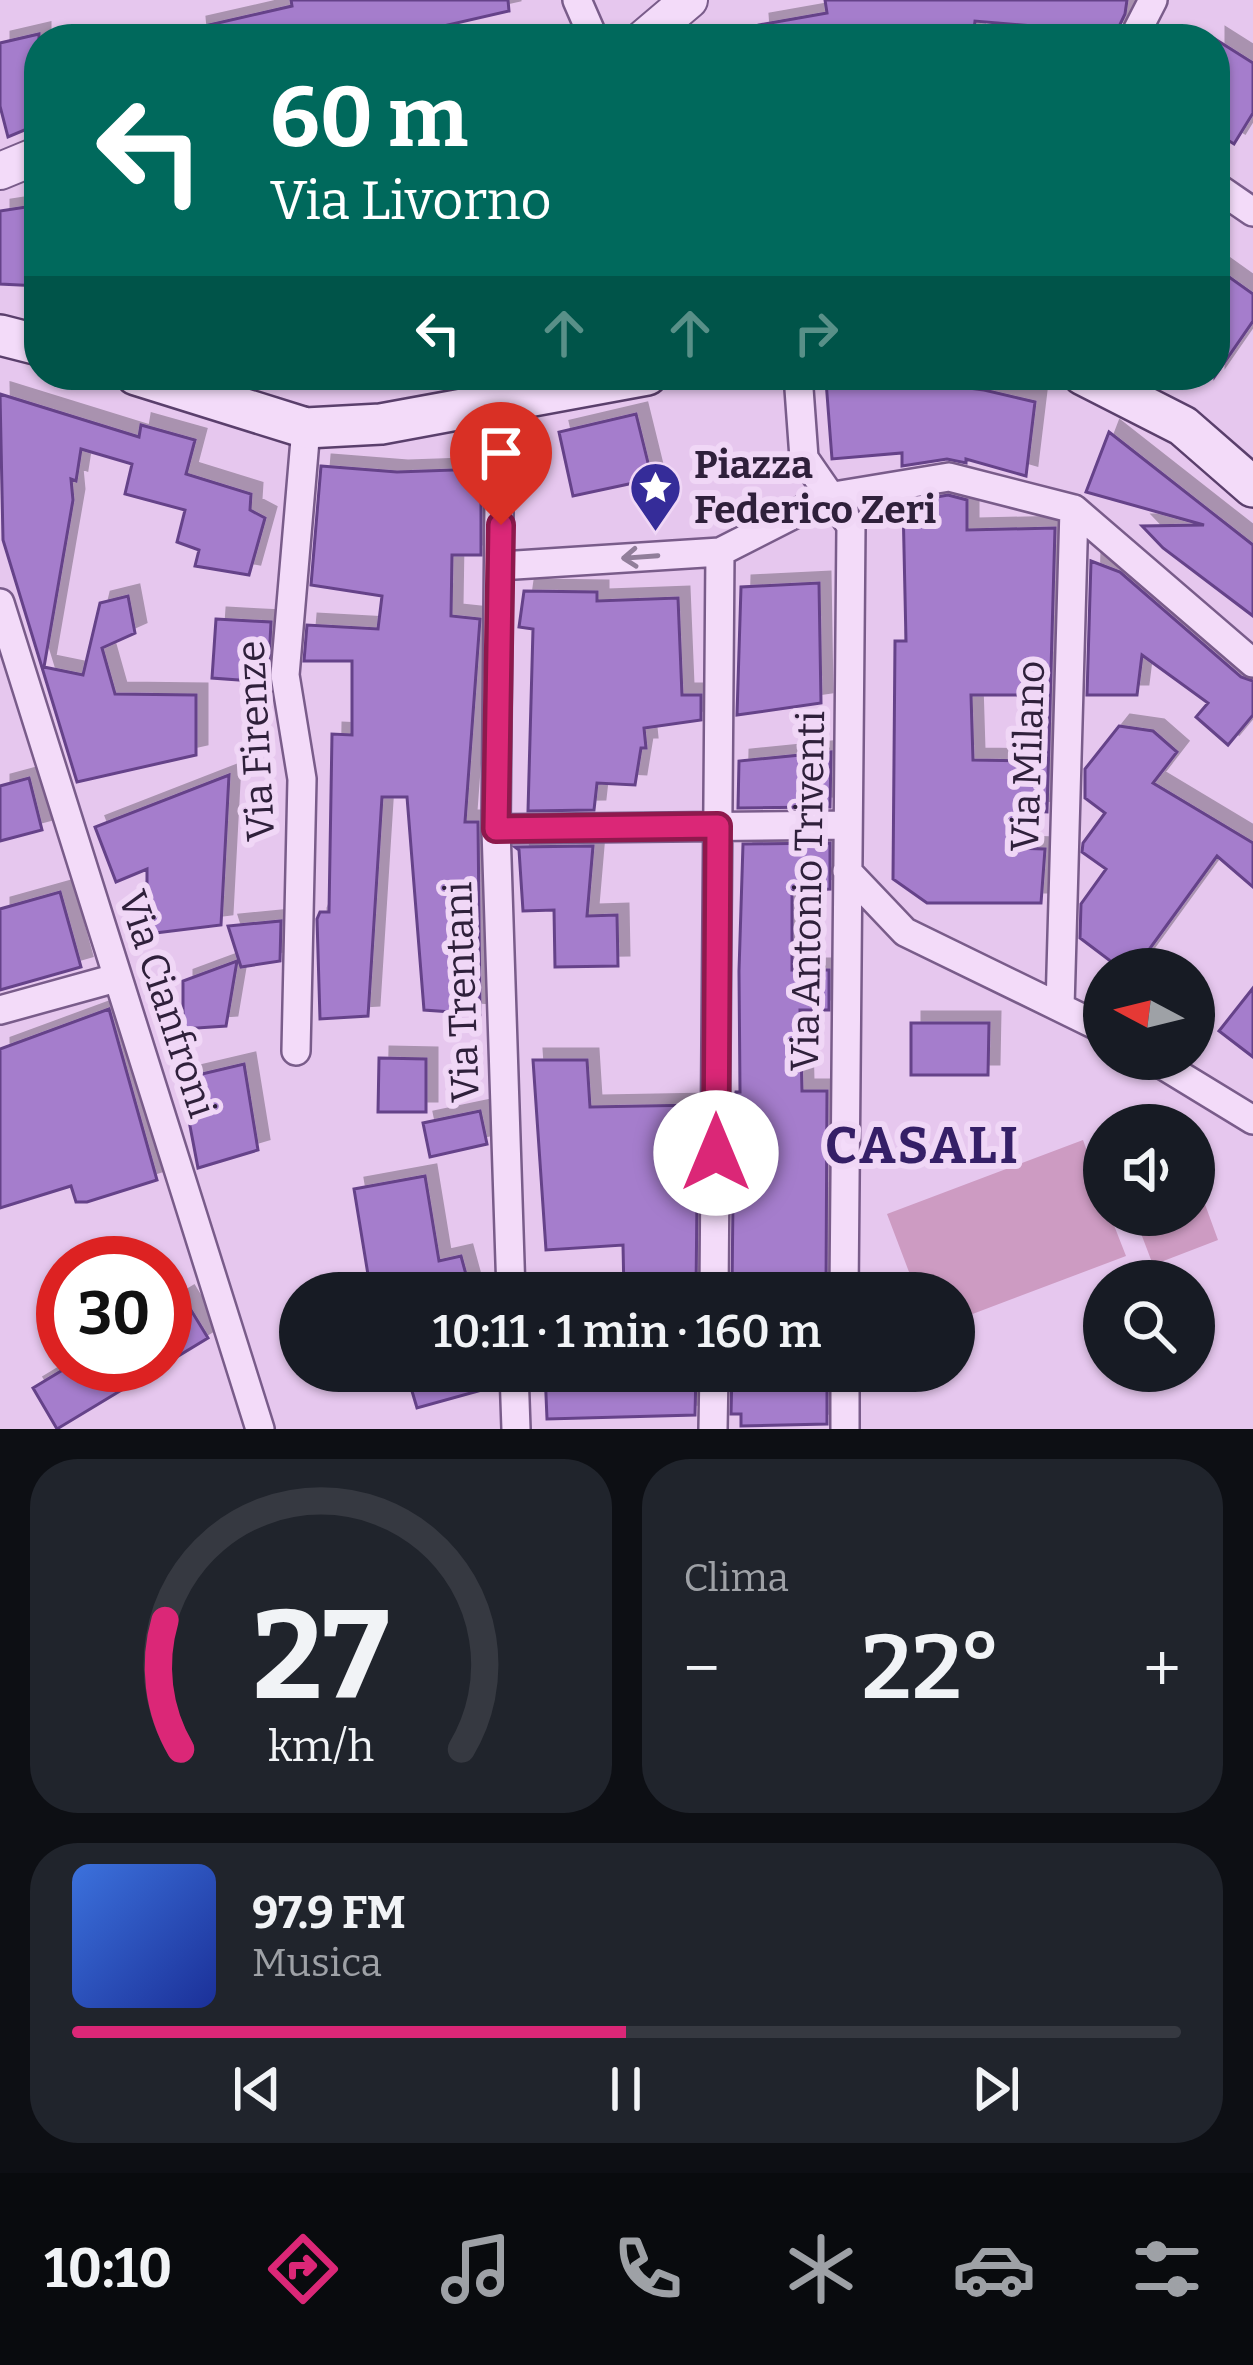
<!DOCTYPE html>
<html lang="it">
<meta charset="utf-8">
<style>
:root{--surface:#171b24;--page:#20242c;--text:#f1f3f6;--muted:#9ea1a6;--line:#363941;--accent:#db2777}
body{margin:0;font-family:Bitter,serif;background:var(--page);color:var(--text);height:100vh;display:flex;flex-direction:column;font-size:45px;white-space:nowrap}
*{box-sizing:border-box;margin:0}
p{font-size:39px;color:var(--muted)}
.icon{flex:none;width:66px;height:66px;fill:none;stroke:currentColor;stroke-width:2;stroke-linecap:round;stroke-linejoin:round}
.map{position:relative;height:1429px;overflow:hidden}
.side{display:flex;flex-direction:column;gap:30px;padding:30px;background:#0d0f14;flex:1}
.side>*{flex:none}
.guide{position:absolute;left:24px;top:24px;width:1206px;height:366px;border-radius:48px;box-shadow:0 3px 9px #0004;background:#00695c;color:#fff;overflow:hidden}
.needle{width:78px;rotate:277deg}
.buttons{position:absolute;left:1083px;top:948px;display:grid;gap:24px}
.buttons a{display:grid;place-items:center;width:132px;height:132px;border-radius:50%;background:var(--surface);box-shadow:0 3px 9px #0004;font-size:60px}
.speed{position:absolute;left:36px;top:1236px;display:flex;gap:24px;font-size:60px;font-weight:700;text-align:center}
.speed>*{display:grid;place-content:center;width:156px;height:156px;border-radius:50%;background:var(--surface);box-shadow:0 3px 9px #0004;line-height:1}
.speed .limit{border:18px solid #d22;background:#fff;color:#111}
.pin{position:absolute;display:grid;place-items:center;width:102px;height:102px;color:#fff;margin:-123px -51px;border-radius:50% 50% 50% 0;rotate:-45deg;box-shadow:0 0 12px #0007}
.pin .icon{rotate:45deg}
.me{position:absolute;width:132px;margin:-66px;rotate:0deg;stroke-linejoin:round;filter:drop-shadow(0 0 9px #0008)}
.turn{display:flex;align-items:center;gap:42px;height:252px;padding:0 48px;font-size:54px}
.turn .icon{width:156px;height:156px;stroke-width:2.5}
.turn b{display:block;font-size:84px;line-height:102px}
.lanes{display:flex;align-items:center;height:114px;padding:0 48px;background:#0003;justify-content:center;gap:60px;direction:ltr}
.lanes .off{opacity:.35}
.big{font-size:90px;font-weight:600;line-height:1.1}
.side .tile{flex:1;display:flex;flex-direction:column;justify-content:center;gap:18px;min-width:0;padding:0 42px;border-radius:48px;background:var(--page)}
.side .dial{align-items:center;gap:0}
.dial svg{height:312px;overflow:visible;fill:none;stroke:var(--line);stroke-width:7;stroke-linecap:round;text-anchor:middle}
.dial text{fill:var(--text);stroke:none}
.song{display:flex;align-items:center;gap:36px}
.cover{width:144px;height:144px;border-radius:18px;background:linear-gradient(135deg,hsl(220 70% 55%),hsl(230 70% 35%))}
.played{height:12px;border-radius:6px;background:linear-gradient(90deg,var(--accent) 50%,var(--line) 50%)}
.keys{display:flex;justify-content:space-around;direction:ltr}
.heat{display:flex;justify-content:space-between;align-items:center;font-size:66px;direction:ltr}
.side .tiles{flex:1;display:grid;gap:30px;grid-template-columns:1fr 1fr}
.tile:last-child{grid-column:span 2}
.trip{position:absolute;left:279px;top:1272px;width:696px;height:120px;border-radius:60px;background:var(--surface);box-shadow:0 3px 9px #0004;font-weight:600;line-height:120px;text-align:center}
.dock{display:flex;height:192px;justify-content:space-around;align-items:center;background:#090b0e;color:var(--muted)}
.dock .icon{width:84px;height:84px}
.dock .active{color:var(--accent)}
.dock b{font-size:54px;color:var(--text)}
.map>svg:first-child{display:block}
.green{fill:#cd9bc2}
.building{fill:#a57dcc;stroke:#654289;stroke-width:3;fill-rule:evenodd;filter:url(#shadow)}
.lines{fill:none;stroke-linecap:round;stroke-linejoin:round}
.minor-casing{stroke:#795c8a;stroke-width:32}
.tertiary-casing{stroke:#795c8a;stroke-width:40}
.secondary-casing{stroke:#5a3f6c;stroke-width:44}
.minor{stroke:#f3dbf9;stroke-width:27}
.tertiary{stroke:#f3dbf9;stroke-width:36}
.secondary{stroke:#f3dbf9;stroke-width:39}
.oneway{stroke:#917e9a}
.route-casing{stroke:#8e194d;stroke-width:30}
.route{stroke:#db2777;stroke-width:21}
.labels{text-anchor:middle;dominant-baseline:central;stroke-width:12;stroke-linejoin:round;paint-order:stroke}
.poi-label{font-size:39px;font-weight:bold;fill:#2f203b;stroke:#f0d7f6;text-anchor:start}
.street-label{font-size:39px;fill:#2f203b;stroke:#f0d7f6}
.district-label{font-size:51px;font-weight:bold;letter-spacing:3px;fill:#351f67;stroke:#f0d7f6}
</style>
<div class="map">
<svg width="1253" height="1429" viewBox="0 0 1253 1429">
<defs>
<filter id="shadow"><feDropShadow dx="11" dy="-11" stdDeviation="0" flood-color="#0004"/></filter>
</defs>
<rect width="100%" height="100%" fill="#e6c7ee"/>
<!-- green -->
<path class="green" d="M1083,1140L1104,1198V1215H1110L1126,1256L954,1321V1293H917L887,1214Z
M1194,1174L1218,1240L1153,1265L1134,1215H1194Z"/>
<!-- building -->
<path class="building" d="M291,0H508L509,11L387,39H197L196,28L292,6Z
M825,0H1127L1125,14L1116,33L975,21L973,39H760L759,25L827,13Z
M39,34V124L8,137L0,106V43Z
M1215,39L1253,63V113L1234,144L1215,132Z
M39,205V286L0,284V211Z
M1215,267L1253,294V321L1215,376Z
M906,375V380L984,390L1035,402L1026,476L966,459V463L947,459L902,466V453L832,459L826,381Z
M0,394L139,437L141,425L195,440L186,474L251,494L250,510L265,518L249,575L195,566L199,550L177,542L185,510L125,494L132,464L81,449L76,481L71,479L73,500L44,667L83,675L100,603L128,596L135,633L102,648L115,694L196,695V755L77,782L3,540Z
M636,414L652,479L573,496L559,432Z
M1109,432L1253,545V616L1163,548L1142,526L1204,525L1086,492Z
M321,466L397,472L481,469V555H452L451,616L480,619L465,822H478L480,1014L424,1010L407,797H382L368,1016L320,1019L317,919L320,912H329L332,734L352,735V661H304L307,625L378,629L382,596L311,585Z
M948,495L967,500V530L1055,528L1047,812L1029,811L1013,848L1045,849L1041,903H927L893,879L895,641H906L903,503ZM971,695H1029V761L973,760Z
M1091,561L1120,572L1241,677L1253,681V715L1228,745L1196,717L1208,703L1142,655L1137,695H1087Z
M819,583L821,703L737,715L741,587Z
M524,591L597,592V601L678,598L682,695H701V720L644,728L646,748H641L635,785L597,783L594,810L528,811L533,629L519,627Z
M216,619L271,622L268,682L212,678Z
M1119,726L1153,731L1177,752L1153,783L1253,843V887L1217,856L1135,969H1121L1080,938L1081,904L1106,869L1082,852L1083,843L1105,813L1085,798V769Z
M831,752L830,807L738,808L739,761Z
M229,775L221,925L147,934V869L116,882L95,827Z
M29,778L42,830L0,841V786Z
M830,843V889L792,891V970H829V1010H800L802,1091H827L826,1293H739L732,1290L734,1105L736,1092H740L739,971L743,844Z
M593,846L587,916L617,915L618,966L555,967L554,910L523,911L519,850L515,847Z
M60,892L81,967L0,990V909Z
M281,921L280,961L241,967L228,926Z
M237,961L226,1026L183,1029V981Z
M1253,988V1057L1219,1031Z
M109,1009L157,1180L87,1202H76L71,1186L0,1208V1049Z
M911,1023H989L988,1075H911Z
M379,1058L426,1059V1112H378Z
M533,1060H587L590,1107L698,1105L696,1292L624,1293L623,1245L546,1250Z
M244,1064L258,1150L198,1168L181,1079Z
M480,1111L487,1144L430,1157L423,1123Z
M425,1176L439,1261L461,1256L471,1293H371L354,1189Z
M183,1297L208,1338L165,1364V1308Z
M71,1365H163L57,1429L33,1388Z
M406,1371H496V1386L417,1408Z
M545,1371H696L695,1415L547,1419Z
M732,1371H827V1424L741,1426V1414H731Z"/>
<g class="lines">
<defs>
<path id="minor" d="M577,0L594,39
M1133,39L1153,0
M1215,186L1253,212
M798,375L804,458L851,526L844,1293
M500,401L496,829L511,1293
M501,566L720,552L828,497L949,477L1074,509L1253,663
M0,603L260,1429
M496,829L847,825
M847,871L905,932L1104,1029
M1060,1007L1074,509
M0,1010L116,978
M296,1051L302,779L285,675L306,428
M1153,1059L1253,1120
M714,1293L720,552
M514,1371L516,1429
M845,1371V1429
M713,1429L714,1371"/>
<path id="tertiary" d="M643,39L689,0
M0,171L39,155"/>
<path id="secondary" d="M0,335L39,345
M136,375L306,428L381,424L647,375
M1083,375L1183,426L1253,487"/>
</defs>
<!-- minor casing -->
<use href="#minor" class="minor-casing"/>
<!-- tertiary casing -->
<use href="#tertiary" class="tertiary-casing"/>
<!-- secondary casing -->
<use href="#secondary" class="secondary-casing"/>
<!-- minor -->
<use href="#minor" class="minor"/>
<!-- tertiary -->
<use href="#tertiary" class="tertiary"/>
<!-- secondary -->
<use href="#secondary" class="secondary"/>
</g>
<!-- one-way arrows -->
<defs><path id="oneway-shaft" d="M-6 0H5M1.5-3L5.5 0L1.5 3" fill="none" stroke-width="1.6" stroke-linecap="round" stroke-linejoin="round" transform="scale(3)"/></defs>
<use class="oneway" href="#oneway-shaft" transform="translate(640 557) rotate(176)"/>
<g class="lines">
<defs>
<path id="route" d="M501,525L496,829L718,826L716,1153"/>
</defs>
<!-- route casing -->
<use href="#route" class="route-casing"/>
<!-- route -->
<use href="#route" class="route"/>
</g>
<!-- icons -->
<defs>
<symbol id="sight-pin" viewBox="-11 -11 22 30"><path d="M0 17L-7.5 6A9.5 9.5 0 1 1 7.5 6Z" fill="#352c99" stroke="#f0d7f6"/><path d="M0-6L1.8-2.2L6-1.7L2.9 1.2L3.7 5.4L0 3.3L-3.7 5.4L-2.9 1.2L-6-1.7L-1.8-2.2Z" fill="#fff"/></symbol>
</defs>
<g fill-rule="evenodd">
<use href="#sight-pin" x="626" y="458" width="59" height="81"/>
</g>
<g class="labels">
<!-- poi labels -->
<g class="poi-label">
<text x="694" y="465">Piazza<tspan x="694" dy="45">Federico Zeri</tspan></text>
</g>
<!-- street labels -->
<g class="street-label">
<text transform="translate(256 741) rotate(-93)">Via Firenze</text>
<text transform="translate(1028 756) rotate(-88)">Via Milano</text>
<text transform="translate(808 891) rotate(-89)">Via Antonio Triventi</text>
<text transform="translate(462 992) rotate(-92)">Via Trentani</text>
<text transform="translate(167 1004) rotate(72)">Via Cianfroni</text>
</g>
<!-- district labels -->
<g class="district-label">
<text x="923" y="1146">CASALI</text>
</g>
</g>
</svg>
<div class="buttons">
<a><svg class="needle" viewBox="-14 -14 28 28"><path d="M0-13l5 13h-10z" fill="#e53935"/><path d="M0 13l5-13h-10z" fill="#9ea1a6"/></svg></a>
<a><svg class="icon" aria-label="sound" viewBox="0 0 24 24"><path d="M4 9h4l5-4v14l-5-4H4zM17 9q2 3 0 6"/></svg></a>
<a><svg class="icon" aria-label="search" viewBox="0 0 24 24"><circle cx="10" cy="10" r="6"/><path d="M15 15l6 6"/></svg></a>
</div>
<div class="speed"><div class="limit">30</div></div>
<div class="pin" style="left:501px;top:525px;background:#d93025"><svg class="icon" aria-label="arrive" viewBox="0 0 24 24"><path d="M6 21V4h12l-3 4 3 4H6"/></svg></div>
<svg class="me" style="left:716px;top:1153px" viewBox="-20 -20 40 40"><circle r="19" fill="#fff"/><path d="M0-13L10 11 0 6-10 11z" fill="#db2777"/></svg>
<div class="trip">10:11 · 1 min · 160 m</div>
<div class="guide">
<div class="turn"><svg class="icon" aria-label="left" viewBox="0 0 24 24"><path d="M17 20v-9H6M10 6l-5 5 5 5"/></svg><div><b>60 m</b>Via Livorno</div></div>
<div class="lanes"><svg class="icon" aria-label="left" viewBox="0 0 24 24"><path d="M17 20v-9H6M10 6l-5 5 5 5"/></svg><svg class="icon off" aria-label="ahead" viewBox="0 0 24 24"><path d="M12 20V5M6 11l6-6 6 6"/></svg><svg class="icon off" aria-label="ahead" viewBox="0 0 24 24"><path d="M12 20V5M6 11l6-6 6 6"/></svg><svg class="icon off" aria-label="right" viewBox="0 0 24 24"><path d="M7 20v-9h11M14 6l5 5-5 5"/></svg></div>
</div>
</div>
<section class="side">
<div class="tiles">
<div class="tile dial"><svg viewBox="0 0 100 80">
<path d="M14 69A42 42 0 1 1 86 69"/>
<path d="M14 69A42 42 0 0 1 10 36" stroke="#db2777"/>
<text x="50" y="56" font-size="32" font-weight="700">27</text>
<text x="50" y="72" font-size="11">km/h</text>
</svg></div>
<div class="tile"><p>Clima</p>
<div class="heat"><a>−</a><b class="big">22°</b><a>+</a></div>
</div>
<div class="tile">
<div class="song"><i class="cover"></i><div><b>97.9 FM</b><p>Musica</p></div></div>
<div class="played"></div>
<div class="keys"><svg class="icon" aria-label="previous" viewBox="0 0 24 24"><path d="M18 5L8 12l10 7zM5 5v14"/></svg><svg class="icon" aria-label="pause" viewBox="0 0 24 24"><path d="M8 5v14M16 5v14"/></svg><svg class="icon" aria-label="next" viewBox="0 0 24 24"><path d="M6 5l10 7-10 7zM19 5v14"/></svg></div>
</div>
</div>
</section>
<nav class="dock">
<b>10:10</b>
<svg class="icon active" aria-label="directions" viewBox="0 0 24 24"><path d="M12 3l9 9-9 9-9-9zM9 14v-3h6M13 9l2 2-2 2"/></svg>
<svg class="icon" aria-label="music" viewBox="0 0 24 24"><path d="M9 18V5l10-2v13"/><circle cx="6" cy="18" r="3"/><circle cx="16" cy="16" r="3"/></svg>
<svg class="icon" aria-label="phone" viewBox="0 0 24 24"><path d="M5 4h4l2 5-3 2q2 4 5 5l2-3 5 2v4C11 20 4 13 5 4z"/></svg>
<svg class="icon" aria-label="climate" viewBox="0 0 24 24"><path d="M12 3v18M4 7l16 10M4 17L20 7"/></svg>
<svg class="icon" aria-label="car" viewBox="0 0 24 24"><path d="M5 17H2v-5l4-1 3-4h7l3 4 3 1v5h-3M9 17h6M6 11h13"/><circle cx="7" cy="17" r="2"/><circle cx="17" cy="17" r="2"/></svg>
<svg class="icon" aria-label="filters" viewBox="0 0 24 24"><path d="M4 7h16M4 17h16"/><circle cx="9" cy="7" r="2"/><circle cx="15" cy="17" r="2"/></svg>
</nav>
